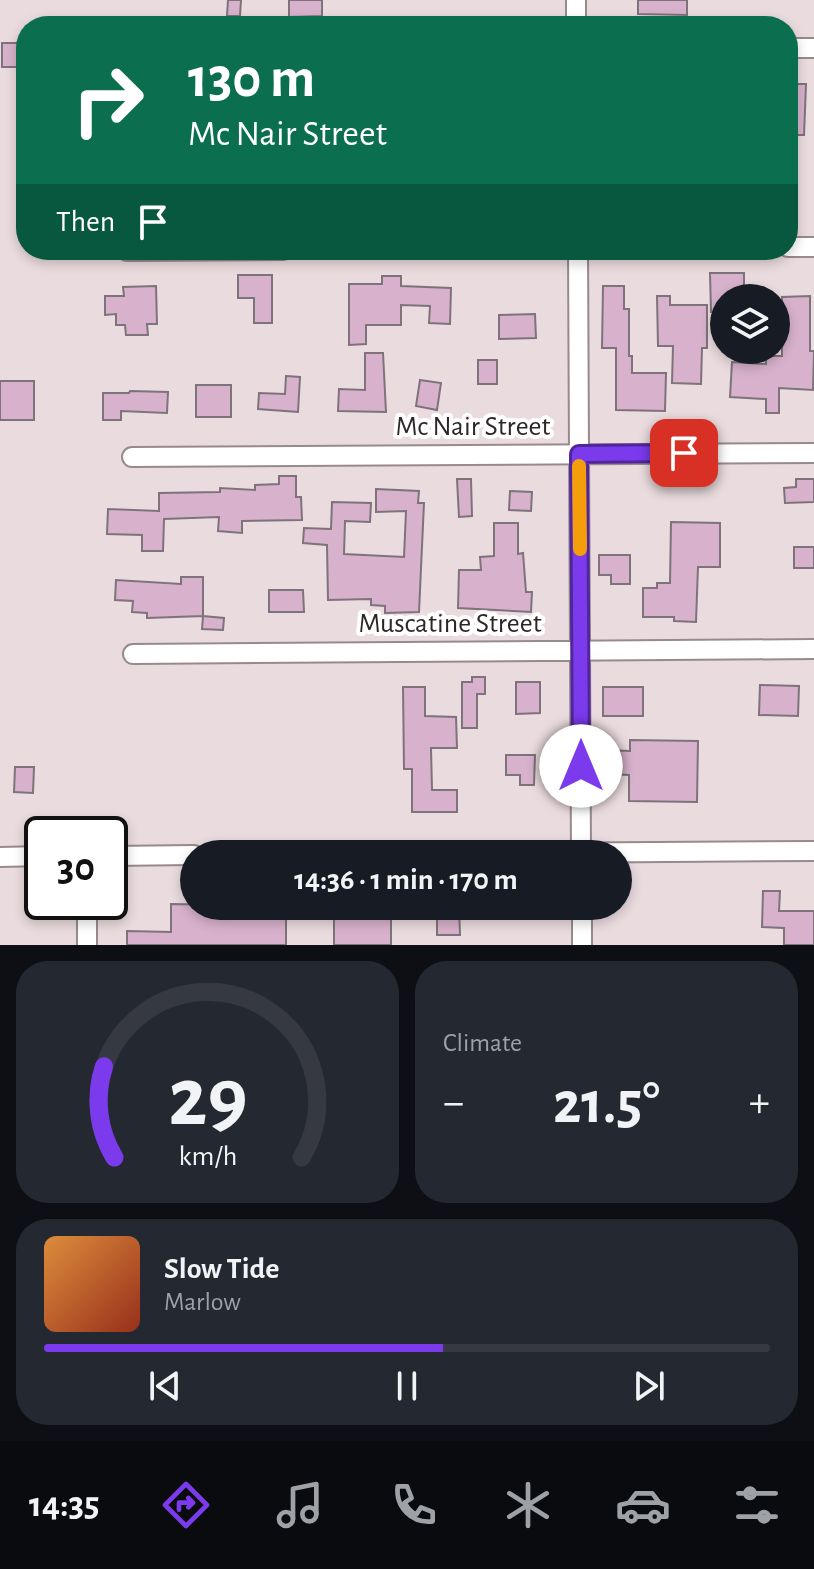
<!DOCTYPE html>
<meta charset="utf-8">
<style>
:root{--surface:#171b24;--page:#242831;--text:#f1f3f6;--muted:#9ea1a6;--line:#363941;--accent:#7c3aed}
body{margin:0;font-family:"Alegreya Sans",sans-serif;background:var(--page);color:var(--text);height:100vh;display:flex;flex-direction:column;font-size:30px;white-space:nowrap}
*{box-sizing:border-box;margin:0}
p{font-size:26px;color:var(--muted)}
.icon{flex:none;width:44px;height:44px;fill:none;stroke:currentColor;stroke-width:2;stroke-linecap:round;stroke-linejoin:round}
.map{position:relative;height:945px;overflow:hidden}
.panel{display:flex;flex-direction:column;gap:16px;padding:16px;background:#0d0f14;flex:1}
.panel>*{flex:none}
.banner{position:absolute;left:16px;top:16px;width:782px;height:244px;border-radius:32px;box-shadow:0 4px 12px #0003;background:#0b6e4f;color:#fff;overflow:hidden}
.controls{position:absolute;left:710px;top:284px;display:grid;gap:16px}
.controls a{display:grid;place-items:center;width:80px;height:80px;border-radius:50%;background:var(--surface);box-shadow:0 4px 12px #0003;font-size:40px}
.speed{position:absolute;left:24px;top:816px;display:flex;gap:16px;font-size:40px;font-weight:700;text-align:center}
.speed>*{display:grid;place-content:center;width:104px;height:104px;border-radius:50%;background:var(--surface);box-shadow:0 4px 12px #0003;line-height:1}
.speed .limit{border:4px solid #111;border-radius:12px;background:#fff;color:#111}
.pin{position:absolute;display:grid;place-items:center;width:68px;height:68px;color:#fff;margin:-34px;border-radius:16px;box-shadow:0 4px 12px #0006}
.me{position:absolute;width:88px;margin:-44px;rotate:0deg;stroke-linejoin:round;filter:drop-shadow(0 0 6px #0008)}
.turn{display:flex;align-items:center;gap:28px;height:168px;padding:0 40px;font-size:36px}
.turn .icon{width:104px;height:104px;stroke-width:2.5}
.turn b{display:block;font-size:56px;line-height:68px}
.then{display:flex;align-items:center;height:76px;padding:0 40px;background:#0003;gap:16px;font-size:30px}
.big{font-size:60px;font-weight:700;line-height:1.1}
.panel .widget{flex:1;display:flex;flex-direction:column;justify-content:center;gap:12px;min-width:0;padding:0 28px;border-radius:32px;background:var(--page)}
.panel .dial{align-items:center;gap:0}
.dial svg{height:208px;overflow:visible;fill:none;stroke:var(--line);stroke-width:7;stroke-linecap:round;text-anchor:middle}
.dial text{fill:var(--text);stroke:none}
.song{display:flex;align-items:center;gap:24px}
.cover{width:96px;height:96px;border-radius:12px;background:linear-gradient(135deg,hsl(30 70% 55%),hsl(10 70% 35%))}
.played{height:8px;border-radius:4px;background:linear-gradient(90deg,var(--accent) 55%,var(--line) 55%)}
.keys{display:flex;justify-content:space-around;direction:ltr}
.heat{display:flex;justify-content:space-between;align-items:center;font-size:44px;direction:ltr}
.panel .tiles{flex:1;display:grid;gap:16px;grid-template-columns:1fr 1fr}
.widget:last-child{grid-column:span 2}
.trip{position:absolute;left:180px;top:840px;width:452px;height:80px;border-radius:40px;background:var(--surface);box-shadow:0 4px 12px #0003;font-weight:700;line-height:80px;text-align:center}
.menu{display:flex;height:128px;justify-content:space-around;align-items:center;background:#090b0e;color:var(--muted)}
.menu .icon{width:56px;height:56px}
.menu .active{color:var(--accent)}
.menu b{font-size:36px;color:var(--text)}
.map>svg:first-child{display:block}
.building{fill:#d8b2cc;stroke:#7e737a;stroke-width:2}
.lines{fill:none;stroke-linecap:round;stroke-linejoin:round}
.minor-casing{stroke:#978a8c;stroke-width:22}
.minor{stroke:#fff;stroke-width:18}
.route-casing{stroke:#51269a;stroke-width:20}
.route{stroke:#7c3aed;stroke-width:14}
.slow{stroke:#f59e0b;stroke-width:14}
.labels{text-anchor:middle;dominant-baseline:central;stroke-width:8;stroke-linejoin:round;paint-order:stroke}
.street-label{font-size:28px;fill:#2c2627;stroke:#fff}
</style>
<div class="map">
<svg width="814" height="945" viewBox="0 0 814 945">
<rect width="100%" height="100%" fill="#eadbde"/>
<!-- building -->
<path class="building" d="M228,0H241L240,16H227Z
M289,0H322V16L289,17Z
M638,0H687V15L638,14Z
M2,43H18V67H2Z
M788,84H806L804,135H788Z
M710,273H744V298H724V312H711Z
M238,275H272V323H254V298H238Z
M382,276H401V286L451,288L450,324L429,323L430,306L401,305V325H366V344L349,345V284H382Z
M156,286L157,324H147L148,335H126L125,325H116V314L105,315V296H124L123,287Z
M603,286H624V309H629V356H632V373H666L665,411L616,410V348H602Z
M657,296H670V305H707V348H702L701,384L672,383L673,346H658Z
M810,296V351H814L813,390L779,388V413H766V399L730,397L732,362L766,364V356H782V297Z
M535,314L536,338L499,339V315Z
M365,353H383L386,412L338,411L339,389L365,390Z
M478,360H497V384H478Z
M286,376L300,377L298,412L258,409L259,393L285,394Z
M420,380L441,383L437,410L416,406Z
M0,381H34V420H0Z
M196,385H231V417H196Z
M130,391L168,392L167,413L121,411V420H103V393H129Z
M279,476H296V497H301L302,520L242,521V533L218,531L219,517L164,519L163,551H142V535L107,534L108,509L159,511V493L220,492V488L255,490V485L279,484Z
M457,479H471L472,516L459,517Z
M796,479H814V502L785,503L784,488L796,487Z
M376,489L419,491L418,503H424L419,612L385,613V606L371,605V599L328,600L327,545L303,543L304,528L331,529L332,502L371,503L370,522L345,521L344,554L404,557L406,511L376,512Z
M510,491L532,492L531,511L509,510Z
M671,522L720,523V567H698L696,622L674,621V617H643V588H657V583H670Z
M494,523H518V554L523,553L526,592H532L531,612L458,608L459,570H481L480,557L494,556Z
M794,547H814V568H794Z
M599,555H630V584H611V575H599Z
M181,577H203V616L147,618V613L132,612L133,601L115,600L116,580L181,584Z
M269,590H303L304,612H269Z
M203,616L224,618L223,630L202,629Z
M472,677H485V694H477V728H462V682H472Z
M516,682H540V713L516,714Z
M760,685L799,686L798,716L759,715Z
M403,687H425V716L456,717L457,748H431L432,790H457V812H412V769H404Z
M603,687H643V716H603Z
M630,740L698,741L697,802L629,801V775L606,774V750L630,751Z
M506,755H535L534,785H520V775H506Z
M15,767H34L33,793L14,792Z
M763,891H780L779,911H814V945H784V928L762,927Z
M171,904L286,906V945H127V931L171,932Z
M334,906H391V945H334Z
M437,906H459L460,935H437Z"/>
<g class="lines">
<defs>
<path id="minor" d="M576,0V26
M788,48H814
M788,247H814
M578,250L581,854
M127,251L283,250
M132,457L814,453
M133,654L814,649
M382,854L814,851
M110,856L194,855
M0,857L42,856
M87,902V945
M582,906V945"/>
</defs>
<!-- minor casing -->
<use href="#minor" class="minor-casing"/>
<!-- minor -->
<use href="#minor" class="minor"/>
</g>
<g class="lines">
<defs>
<path id="route" d="M581,766L579,454L684,453"/>
</defs>
<!-- route casing -->
<use href="#route" class="route-casing"/>
<!-- route -->
<use href="#route" class="route"/>
<!-- slow -->
<path class="slow" d="M579,466L580,549"/>
</g>
<g class="labels">
<!-- street labels -->
<g class="street-label">
<text x="473" y="427">Mc Nair Street</text>
<text x="450" y="624">Muscatine Street</text>
</g>
</g>
</svg>
<div class="controls">
<a><svg class="icon" aria-label="layers" viewBox="0 0 24 24"><path d="M12 4l9 5-9 5-9-5zM3 14l9 5 9-5"/></svg></a>
</div>
<div class="speed"><div class="limit">30</div></div>
<div class="pin" style="left:684px;top:453px;background:#d93025"><svg class="icon" aria-label="arrive" viewBox="0 0 24 24"><path d="M6 21V4h12l-3 4 3 4H6"/></svg></div>
<svg class="me" style="left:581px;top:766px" viewBox="-20 -20 40 40"><circle r="19" fill="#fff"/><path d="M0-13L10 11 0 6-10 11z" fill="#7c3aed"/></svg>
<div class="trip">14:36 · 1 min · 170 m</div>
<div class="banner">
<div class="turn"><svg class="icon" aria-label="right" viewBox="0 0 24 24"><path d="M7 20v-9h11M14 6l5 5-5 5"/></svg><div><b>130 m</b>Mc Nair Street</div></div>
<div class="then">Then<svg class="icon" aria-label="arrive" viewBox="0 0 24 24"><path d="M6 21V4h12l-3 4 3 4H6"/></svg></div>
</div>
</div>
<section class="panel">
<div class="tiles">
<div class="widget dial"><svg viewBox="0 0 100 80">
<path d="M14 69A42 42 0 1 1 86 69"/>
<path d="M14 69A42 42 0 0 1 10 34" stroke="#7c3aed"/>
<text x="50" y="56" font-size="32" font-weight="700">29</text>
<text x="50" y="72" font-size="11">km/h</text>
</svg></div>
<div class="widget"><p>Climate</p>
<div class="heat"><a>−</a><b class="big">21.5°</b><a>+</a></div>
</div>
<div class="widget">
<div class="song"><i class="cover"></i><div><b>Slow Tide</b><p>Marlow</p></div></div>
<div class="played"></div>
<div class="keys"><svg class="icon" aria-label="previous" viewBox="0 0 24 24"><path d="M18 5L8 12l10 7zM5 5v14"/></svg><svg class="icon" aria-label="pause" viewBox="0 0 24 24"><path d="M8 5v14M16 5v14"/></svg><svg class="icon" aria-label="next" viewBox="0 0 24 24"><path d="M6 5l10 7-10 7zM19 5v14"/></svg></div>
</div>
</div>
</section>
<nav class="menu">
<b>14:35</b>
<svg class="icon active" aria-label="directions" viewBox="0 0 24 24"><path d="M12 3l9 9-9 9-9-9zM9 14v-3h6M13 9l2 2-2 2"/></svg>
<svg class="icon" aria-label="music" viewBox="0 0 24 24"><path d="M9 18V5l10-2v13"/><circle cx="6" cy="18" r="3"/><circle cx="16" cy="16" r="3"/></svg>
<svg class="icon" aria-label="phone" viewBox="0 0 24 24"><path d="M5 4h4l2 5-3 2q2 4 5 5l2-3 5 2v4C11 20 4 13 5 4z"/></svg>
<svg class="icon" aria-label="climate" viewBox="0 0 24 24"><path d="M12 3v18M4 7l16 10M4 17L20 7"/></svg>
<svg class="icon" aria-label="car" viewBox="0 0 24 24"><path d="M5 17H2v-5l4-1 3-4h7l3 4 3 1v5h-3M9 17h6M6 11h13"/><circle cx="7" cy="17" r="2"/><circle cx="17" cy="17" r="2"/></svg>
<svg class="icon" aria-label="filters" viewBox="0 0 24 24"><path d="M4 7h16M4 17h16"/><circle cx="9" cy="7" r="2"/><circle cx="15" cy="17" r="2"/></svg>
</nav>
